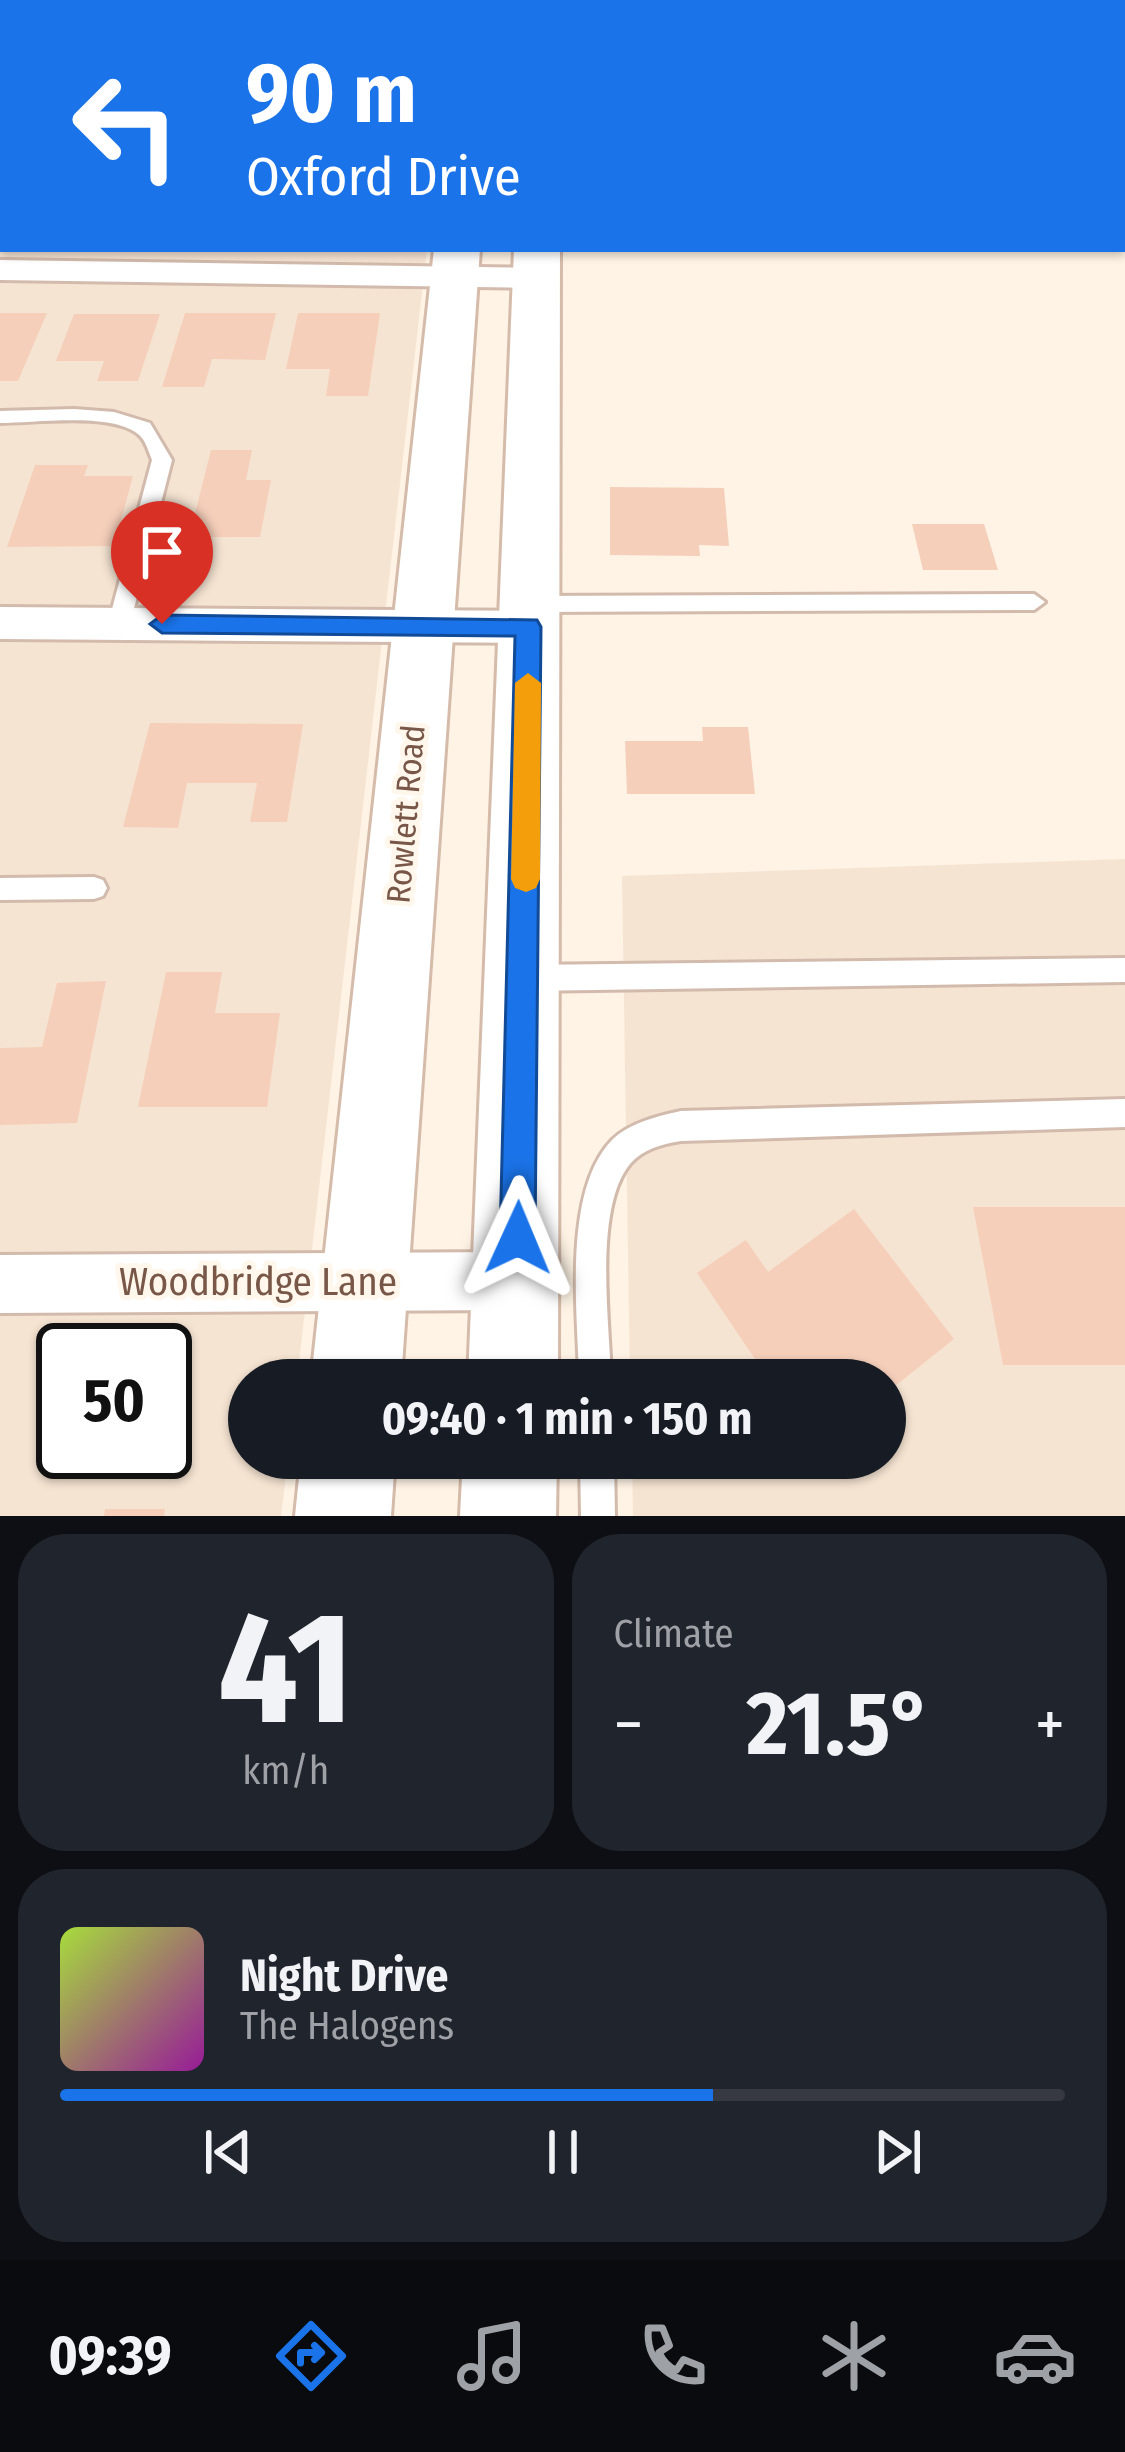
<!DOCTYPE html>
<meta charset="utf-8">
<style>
:root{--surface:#171b24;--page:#20242c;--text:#f1f3f6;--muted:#9ea1a6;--line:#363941;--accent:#1a73e8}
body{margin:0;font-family:"Fira Sans Condensed",sans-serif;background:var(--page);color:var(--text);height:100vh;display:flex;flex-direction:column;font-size:45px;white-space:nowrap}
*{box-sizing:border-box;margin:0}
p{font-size:39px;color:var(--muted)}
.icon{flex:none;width:66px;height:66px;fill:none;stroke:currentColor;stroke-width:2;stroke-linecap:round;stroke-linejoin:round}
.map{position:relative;height:1516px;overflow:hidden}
.side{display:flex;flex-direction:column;gap:18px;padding:18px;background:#0d0f14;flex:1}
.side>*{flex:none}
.top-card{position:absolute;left:0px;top:0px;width:1125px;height:252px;box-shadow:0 3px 9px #0004;background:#1a73e8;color:#fff;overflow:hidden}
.speed{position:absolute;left:36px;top:1323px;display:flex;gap:24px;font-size:60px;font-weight:700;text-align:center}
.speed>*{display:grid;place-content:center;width:156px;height:156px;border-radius:50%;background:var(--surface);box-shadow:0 3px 9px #0004;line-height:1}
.speed .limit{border:6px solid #111;border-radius:18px;background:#fff;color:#111}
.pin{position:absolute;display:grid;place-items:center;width:102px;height:102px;color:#fff;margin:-123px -51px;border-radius:50% 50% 50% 0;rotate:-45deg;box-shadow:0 0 12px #0007}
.pin .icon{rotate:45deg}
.me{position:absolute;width:132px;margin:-66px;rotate:1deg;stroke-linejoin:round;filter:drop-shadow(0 0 9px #0008)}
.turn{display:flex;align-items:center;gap:42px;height:252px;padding:0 48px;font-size:54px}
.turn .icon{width:156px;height:156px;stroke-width:2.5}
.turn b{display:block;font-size:84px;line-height:102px}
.big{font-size:90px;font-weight:700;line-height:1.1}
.side .widget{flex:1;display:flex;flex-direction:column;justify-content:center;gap:18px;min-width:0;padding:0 42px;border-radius:48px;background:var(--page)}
.side .dial{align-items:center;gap:0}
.dial b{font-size:156px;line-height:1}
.song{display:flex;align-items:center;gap:36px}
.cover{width:144px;height:144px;border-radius:18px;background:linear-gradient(135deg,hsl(80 70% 55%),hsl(300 70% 35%))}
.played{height:12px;border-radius:6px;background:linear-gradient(90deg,var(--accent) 65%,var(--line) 65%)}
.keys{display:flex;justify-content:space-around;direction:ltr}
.heat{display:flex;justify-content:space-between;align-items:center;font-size:66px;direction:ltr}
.side .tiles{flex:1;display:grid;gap:18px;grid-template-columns:1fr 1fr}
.widget:last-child{grid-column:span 2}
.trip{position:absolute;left:228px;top:1359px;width:678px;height:120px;border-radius:60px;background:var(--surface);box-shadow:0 3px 9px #0004;font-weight:700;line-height:120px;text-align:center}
.tab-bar{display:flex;height:192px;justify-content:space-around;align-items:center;background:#090b0e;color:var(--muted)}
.tab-bar .icon{width:84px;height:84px}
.tab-bar .on{color:var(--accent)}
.tab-bar b{font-size:54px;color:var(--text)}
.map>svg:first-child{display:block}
.residential{fill:#f6e4d2;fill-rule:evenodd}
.building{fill:#f5cfba}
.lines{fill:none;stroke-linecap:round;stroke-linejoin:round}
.lane-casing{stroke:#d2bbac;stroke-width:6}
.street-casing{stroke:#d2bbac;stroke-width:6}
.secondary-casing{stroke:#d5bbaa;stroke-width:6}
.lane{fill:#fff;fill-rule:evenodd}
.street{fill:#fff;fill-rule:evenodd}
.secondary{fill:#fff;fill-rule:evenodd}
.route{fill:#1a73e8;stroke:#114b97;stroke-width:3}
.slow{fill:#f59e0b}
.labels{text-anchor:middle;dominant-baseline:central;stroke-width:10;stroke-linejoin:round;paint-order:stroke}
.street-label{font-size:33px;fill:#785748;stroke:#fff7ec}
.near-street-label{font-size:39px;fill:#785748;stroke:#fff7ec}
</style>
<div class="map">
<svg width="1125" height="1516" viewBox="0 0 1125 1516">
<rect width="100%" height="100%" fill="#fef3e4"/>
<!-- residential -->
<path class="residential" d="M0,0H455L3,3V249H427L297,1380H249V1458H288L281,1516H0ZM63,1350H165V1452H63Z
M1125,859V1516H633L632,1458H885V1380H630L622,876Z"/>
<!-- building -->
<path class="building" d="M0,313H47L18,381H0Z
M185,313H276L265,360L212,359L204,387H162Z
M298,313H380L368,396H326L330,369H286Z
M74,314H160L138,381H97L104,361H56Z
M211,450H252L246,480H271L260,537H189Z
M35,465H88L84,476H133L114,546L7,547Z
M610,487L724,488L729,546L699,545L700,556L610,555Z
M912,524H984L998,570H923Z
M150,723L303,724L287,822H250L257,783H187L178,828L123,827Z
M702,727H748L755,794H627L625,741H703Z
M166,972H222L215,1013H280L267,1107H138Z
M106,981L77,1123L0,1125V1048L42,1047L57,983Z
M973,1207H1125V1365H1003Z
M854,1209L954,1339L885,1394V1380H769L697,1273L746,1240L768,1272Z
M105,1509H165L164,1516H104Z"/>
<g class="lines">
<defs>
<path id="lane" d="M437,0H451V3H437Z
M0,144H3V154H0Z
M74,409L114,412L150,423L172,460L130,624L119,632L108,624L152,460C148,451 146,440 138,434C111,412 34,423 0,423V411Z
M1034,594L1045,602L1034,610L532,612L521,604L532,596Z
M94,877L103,880L107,888L103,896L94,899L0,900V878Z
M1125,958V982L526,991L516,987L512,978L516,969L526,965Z
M1125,1099V1127L681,1141C662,1144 643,1149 630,1164C593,1209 610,1324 611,1380H579C578,1313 562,1192 612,1140C629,1123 658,1116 681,1111Z
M580,1458H614L615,1516H581Z"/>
<path id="street" d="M260,0H286V3H260Z
M0,47H3V63H0Z
M0,260L536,268L552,278L536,288L0,280Z
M0,607L528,611L543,616L549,627L543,638L528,643L0,639Z
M516,1252L537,1260L545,1281L537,1302L516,1310L0,1313V1255Z"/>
<path id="secondary" d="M460,0H496V3H460Z
M527,0H563V3H527Z
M434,249H480L401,1380H311Z
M514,249H560L558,1380H468Z
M301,1458H395L391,1516H295Z
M463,1458H557L556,1516H460Z"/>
</defs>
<!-- lane casing -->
<use href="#lane" class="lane-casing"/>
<!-- street casing -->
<use href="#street" class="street-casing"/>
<!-- secondary casing -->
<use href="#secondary" class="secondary-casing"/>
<!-- lane -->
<use href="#lane" class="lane"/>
<!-- street -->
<use href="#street" class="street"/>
<!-- secondary -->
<use href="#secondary" class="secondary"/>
</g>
<!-- route -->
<path class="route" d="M162,615L537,620L541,627L535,1238L530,1250L518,1255L505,1250L500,1238L515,636L162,633L150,624Z"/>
<!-- slow -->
<path class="slow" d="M528,673L541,683L540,879L536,888L526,892L515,888L511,879L515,683Z"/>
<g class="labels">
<!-- street labels -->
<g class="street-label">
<text transform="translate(406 814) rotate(-85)">Rowlett Road</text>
</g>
<!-- near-street labels -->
<g class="near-street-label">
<text x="258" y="1282">Woodbridge Lane</text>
</g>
</g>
</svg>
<div class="speed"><div class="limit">50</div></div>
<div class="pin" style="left:162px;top:624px;background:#d93025"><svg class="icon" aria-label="arrive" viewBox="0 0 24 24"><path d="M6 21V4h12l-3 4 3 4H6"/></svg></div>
<svg class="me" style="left:518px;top:1238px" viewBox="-20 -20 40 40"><path d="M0-17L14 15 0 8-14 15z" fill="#1a73e8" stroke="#fff" stroke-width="4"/></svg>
<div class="trip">09:40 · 1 min · 150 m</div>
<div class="top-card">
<div class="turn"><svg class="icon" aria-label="left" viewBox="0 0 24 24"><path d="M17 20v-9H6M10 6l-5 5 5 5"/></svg><div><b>90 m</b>Oxford Drive</div></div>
</div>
</div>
<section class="side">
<div class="tiles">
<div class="widget dial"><b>41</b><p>km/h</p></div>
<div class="widget"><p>Climate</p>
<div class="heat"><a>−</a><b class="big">21.5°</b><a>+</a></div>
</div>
<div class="widget">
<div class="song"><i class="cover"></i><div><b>Night Drive</b><p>The Halogens</p></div></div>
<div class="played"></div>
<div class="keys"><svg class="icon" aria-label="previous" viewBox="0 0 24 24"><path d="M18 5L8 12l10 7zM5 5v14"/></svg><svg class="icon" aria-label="pause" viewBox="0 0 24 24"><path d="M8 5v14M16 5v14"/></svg><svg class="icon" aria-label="next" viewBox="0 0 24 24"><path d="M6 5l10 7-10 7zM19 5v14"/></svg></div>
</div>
</div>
</section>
<nav class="tab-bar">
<b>09:39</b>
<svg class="icon on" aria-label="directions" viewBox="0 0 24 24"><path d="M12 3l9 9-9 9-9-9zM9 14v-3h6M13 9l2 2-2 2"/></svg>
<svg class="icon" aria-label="music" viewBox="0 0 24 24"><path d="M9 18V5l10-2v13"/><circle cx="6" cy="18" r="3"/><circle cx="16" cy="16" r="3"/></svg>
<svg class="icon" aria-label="phone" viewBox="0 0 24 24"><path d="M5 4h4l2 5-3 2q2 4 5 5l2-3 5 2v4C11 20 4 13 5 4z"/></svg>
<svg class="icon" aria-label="climate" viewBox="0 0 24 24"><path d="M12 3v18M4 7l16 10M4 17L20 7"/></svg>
<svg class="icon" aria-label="car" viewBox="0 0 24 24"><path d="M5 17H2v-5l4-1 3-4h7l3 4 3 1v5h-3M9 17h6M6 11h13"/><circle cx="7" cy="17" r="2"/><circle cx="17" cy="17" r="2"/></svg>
</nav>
